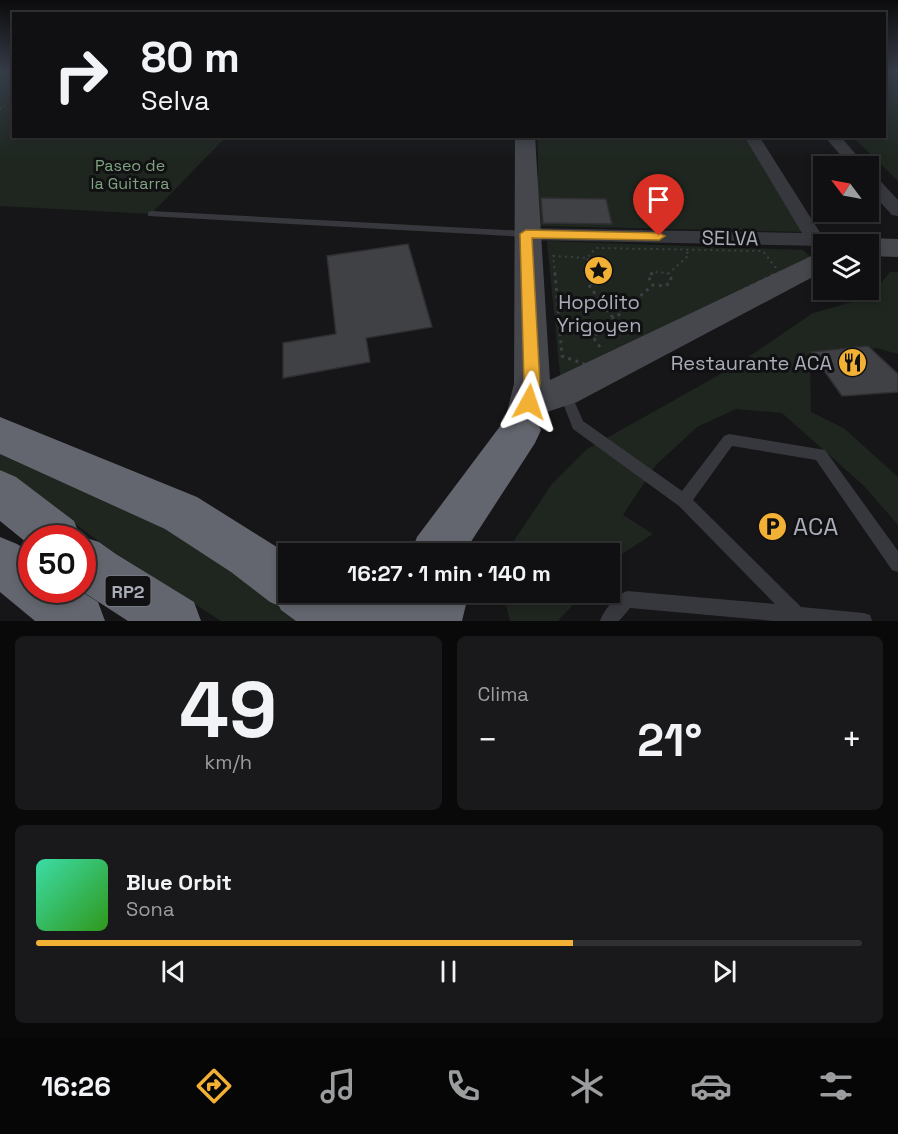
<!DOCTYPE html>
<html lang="es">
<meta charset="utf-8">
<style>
:root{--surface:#101012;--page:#19191b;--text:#f1f3f6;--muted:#9c9d9f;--line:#303032;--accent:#f2b134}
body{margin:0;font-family:"Space Grotesk",sans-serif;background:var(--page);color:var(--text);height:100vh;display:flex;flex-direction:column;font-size:22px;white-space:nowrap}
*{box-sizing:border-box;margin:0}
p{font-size:20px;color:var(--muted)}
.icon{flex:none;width:33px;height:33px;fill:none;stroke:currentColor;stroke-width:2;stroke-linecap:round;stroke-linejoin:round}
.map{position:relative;height:621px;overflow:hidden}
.drawer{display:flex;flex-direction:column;gap:15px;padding:15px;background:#09090a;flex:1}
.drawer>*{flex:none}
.top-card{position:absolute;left:12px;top:12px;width:874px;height:126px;border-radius:0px;box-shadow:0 3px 9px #0003,0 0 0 2px var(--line);background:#101012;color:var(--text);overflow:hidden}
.needle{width:39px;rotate:302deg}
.fabs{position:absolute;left:813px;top:156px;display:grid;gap:12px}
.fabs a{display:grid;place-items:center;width:66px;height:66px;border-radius:0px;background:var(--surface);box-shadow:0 3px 9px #0003,0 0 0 2px var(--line);font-size:30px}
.speed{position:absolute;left:18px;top:525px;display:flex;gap:12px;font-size:30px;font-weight:700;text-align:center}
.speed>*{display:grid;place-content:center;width:78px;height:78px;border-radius:50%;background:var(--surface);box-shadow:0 3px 9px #0003,0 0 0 2px var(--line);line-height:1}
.speed .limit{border:9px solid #d22;background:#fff;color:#111}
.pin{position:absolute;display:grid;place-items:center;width:51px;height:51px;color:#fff;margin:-62px -26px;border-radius:50% 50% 50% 0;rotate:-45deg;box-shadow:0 0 6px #0007}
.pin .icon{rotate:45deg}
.me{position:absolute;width:66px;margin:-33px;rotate:5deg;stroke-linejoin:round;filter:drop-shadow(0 0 4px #0008)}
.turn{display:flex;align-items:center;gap:21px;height:126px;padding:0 30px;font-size:27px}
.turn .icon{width:78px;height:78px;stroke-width:2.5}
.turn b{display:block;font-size:42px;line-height:51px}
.big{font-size:45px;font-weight:800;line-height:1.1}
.drawer .widget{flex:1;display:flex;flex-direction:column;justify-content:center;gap:9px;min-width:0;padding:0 21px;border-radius:9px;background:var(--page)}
.drawer .dial{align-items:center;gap:0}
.dial b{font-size:78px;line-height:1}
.song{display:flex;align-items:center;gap:18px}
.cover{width:72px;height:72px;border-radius:9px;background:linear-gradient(135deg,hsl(160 70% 55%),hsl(110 70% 35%))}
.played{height:6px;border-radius:3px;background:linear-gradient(90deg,var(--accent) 65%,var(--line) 65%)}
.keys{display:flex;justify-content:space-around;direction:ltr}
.heat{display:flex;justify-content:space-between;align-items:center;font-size:33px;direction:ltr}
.drawer .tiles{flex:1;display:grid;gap:15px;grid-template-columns:1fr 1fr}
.widget:last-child{grid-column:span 2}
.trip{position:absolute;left:278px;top:543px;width:342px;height:60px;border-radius:0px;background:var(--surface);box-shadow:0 3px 9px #0003,0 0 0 2px var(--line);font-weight:800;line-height:60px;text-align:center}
.tab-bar{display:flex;height:96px;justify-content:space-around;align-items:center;background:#060607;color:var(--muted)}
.tab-bar .icon{width:42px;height:42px}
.tab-bar .active{color:var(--accent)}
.tab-bar b{font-size:27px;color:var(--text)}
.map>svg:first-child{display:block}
.green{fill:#1e261f}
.building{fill:#404145;stroke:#303034;stroke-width:1.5}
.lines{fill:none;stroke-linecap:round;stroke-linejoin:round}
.path-far2{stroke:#3d3f44;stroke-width:1.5;stroke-dasharray:1.5 3;stroke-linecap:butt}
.path-far1{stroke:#3d3f44;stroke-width:2;stroke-dasharray:2 4;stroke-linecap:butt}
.path{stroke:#3d3f44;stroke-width:3;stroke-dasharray:3 4.5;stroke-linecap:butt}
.lane{fill:#37383d;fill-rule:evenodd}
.street{fill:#37383d;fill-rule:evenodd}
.secondary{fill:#45474d;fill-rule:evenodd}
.highway{fill:#63666e;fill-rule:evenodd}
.route{fill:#f2b134;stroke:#9d7322;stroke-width:1.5}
.labels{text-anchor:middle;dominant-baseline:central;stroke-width:6;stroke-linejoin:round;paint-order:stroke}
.far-park-label{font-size:16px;fill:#7fa381;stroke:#111113}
.shield{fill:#111113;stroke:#7b7e86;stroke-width:1.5}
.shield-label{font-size:18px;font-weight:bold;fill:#a8adb8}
.street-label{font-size:20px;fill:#a8adb8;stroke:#111113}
.poi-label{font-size:20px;fill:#a8adb8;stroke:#111113}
.near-poi-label{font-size:24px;fill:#a8adb8;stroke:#111113;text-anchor:start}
</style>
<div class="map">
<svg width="898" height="621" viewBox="0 0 898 621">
<rect width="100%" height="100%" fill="#161618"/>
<!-- green -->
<path class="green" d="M0,72H13L14,136L226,137L151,214L0,206Z
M885,72L898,80V181L853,137L885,136Z
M745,136L806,232L538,226V137Z
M547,241L803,250L811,257L561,384Z
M890,272H898V354L876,348L810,362L811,412L845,429L898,477V525L864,486L782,413L736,409L697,427L656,465L623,515L653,534L609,562V554H505L552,484L587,449L735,366L813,313L869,297Z
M0,450L107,496L192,543L303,621H221L105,546L0,469Z
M503,593V592L584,593L558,621H510Z"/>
<!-- building -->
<path class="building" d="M541,198L606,199L612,224L543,223Z
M408,244L432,327L366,338L370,362L283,378V343L336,334L327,256Z
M868,346L898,374V392L842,396L811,352Z"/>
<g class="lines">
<!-- path-far2 -->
<path class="path-far2" d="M0,109L6,105"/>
<!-- path-far1 -->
<path class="path-far1" d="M587,259L594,267L602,266L608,274
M555,274L553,256L587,258L596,248L763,251L779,272L774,274
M650,274L654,272L667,273
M668,274L689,255L686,251"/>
<!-- path -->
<path class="path" d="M555,273L562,356L590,366L777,273
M607,273L610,278L588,284L614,319
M653,273L648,276L653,285
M600,347L593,337L653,285L665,286L670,283L671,278L667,273"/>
<!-- lane -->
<path class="lane" d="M151,211L526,231L530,234L526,237L148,216V212Z
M565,388L569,389L583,421L682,491L724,436L729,434L825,450L898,551V572L892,570L816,460L732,446L693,500L801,607L864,613L870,615L872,621H774L630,608L619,621H600C604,610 616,595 627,591L775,604L679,506L573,429L559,393L561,389Z"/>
<!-- street -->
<path class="street" d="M744,136H759L821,234L869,240L872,244L869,248L868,244L824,246L526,240L519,238L516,234L519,230L526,228L802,233Z
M824,136H840L866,166H850Z
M868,173L874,174L898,200V216L892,215L868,189Z"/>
<!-- secondary -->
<path class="secondary" d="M515,136H535L550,380L824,250V271L577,402L544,413L537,431L524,436L511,431L505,419L514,384Z
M868,238L898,239V257L868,256V244H856L858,241Z"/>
<!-- highway -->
<path class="highway" d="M521,412L535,417L541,430L535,443L463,554H410L417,537L507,417Z
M0,417L197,497L288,554V592C301,592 359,596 366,592H469L462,621H296L281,610L279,606L270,602L231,572L165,529L0,454Z
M0,470L16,477L74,521L80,536L99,542L116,554L194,602L201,621H128L80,590H82V538H32V547L0,521Z
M0,537L17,544L32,554V590H79L98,602L105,621H35L0,592Z"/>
</g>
<!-- sky -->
<linearGradient id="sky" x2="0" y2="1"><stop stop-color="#0c0c0d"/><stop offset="0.45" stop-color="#363c48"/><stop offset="1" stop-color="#363c48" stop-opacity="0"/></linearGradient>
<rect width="898" height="159" fill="url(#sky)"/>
<!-- route -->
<path class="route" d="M526,230L659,233L665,236L659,240L532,238L540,384L535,407L529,409L524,407L521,402L524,384L520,234Z"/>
<!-- icons -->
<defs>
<symbol id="sight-disc" viewBox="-11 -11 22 22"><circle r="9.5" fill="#f2b134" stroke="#111113"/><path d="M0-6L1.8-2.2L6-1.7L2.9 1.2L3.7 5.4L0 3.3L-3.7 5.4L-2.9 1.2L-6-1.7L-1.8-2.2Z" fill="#111"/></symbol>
<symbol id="restaurant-disc" viewBox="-11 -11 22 22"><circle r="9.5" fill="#f2b134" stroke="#111113"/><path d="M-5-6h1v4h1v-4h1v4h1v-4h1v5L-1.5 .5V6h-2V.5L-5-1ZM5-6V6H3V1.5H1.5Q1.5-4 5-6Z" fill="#111"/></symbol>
<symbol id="parking-disc" viewBox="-11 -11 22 22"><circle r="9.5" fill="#f2b134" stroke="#111113"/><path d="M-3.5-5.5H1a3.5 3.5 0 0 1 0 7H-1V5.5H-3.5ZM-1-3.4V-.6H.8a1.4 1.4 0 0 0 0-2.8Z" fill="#111"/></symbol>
</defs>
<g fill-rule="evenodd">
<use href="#sight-disc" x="582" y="254" width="33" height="33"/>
<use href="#restaurant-disc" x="836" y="346" width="33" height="33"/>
<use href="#parking-disc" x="756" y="510" width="33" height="33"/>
</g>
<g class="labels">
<!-- far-park labels -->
<g class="far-park-label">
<text x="130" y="165">Paseo de<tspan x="130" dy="18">la Guitarra</tspan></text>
</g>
<!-- shield labels -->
<rect class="shield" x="105.5" y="576" width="45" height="30" rx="4.5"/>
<g class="shield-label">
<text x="128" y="591">RP2</text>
</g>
<!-- street labels -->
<g class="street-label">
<text transform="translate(730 238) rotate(1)">SELVA</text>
</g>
<!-- poi labels -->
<g class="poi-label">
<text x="599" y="302">Hopólito<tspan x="599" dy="23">Yrigoyen</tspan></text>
<text x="832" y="363" text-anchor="end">Restaurante ACA</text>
</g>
<!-- near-poi labels -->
<g class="near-poi-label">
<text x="793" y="526">ACA</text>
</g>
</g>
</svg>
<div class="fabs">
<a><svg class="needle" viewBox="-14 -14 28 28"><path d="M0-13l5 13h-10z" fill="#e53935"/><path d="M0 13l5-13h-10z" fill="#9c9d9f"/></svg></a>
<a><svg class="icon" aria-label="layers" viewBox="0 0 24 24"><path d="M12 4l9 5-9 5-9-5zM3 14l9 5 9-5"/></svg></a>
</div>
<div class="speed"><div class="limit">50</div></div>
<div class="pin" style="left:659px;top:236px;background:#d93025"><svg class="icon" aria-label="arrive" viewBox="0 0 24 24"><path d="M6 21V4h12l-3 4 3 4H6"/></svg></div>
<svg class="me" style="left:529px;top:402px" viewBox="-20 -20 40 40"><path d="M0-17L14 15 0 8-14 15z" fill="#f2b134" stroke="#fff" stroke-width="4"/></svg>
<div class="trip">16:27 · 1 min · 140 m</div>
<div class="top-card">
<div class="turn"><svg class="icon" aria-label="right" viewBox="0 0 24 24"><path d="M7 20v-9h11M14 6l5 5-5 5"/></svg><div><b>80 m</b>Selva</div></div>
</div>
</div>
<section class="drawer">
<div class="tiles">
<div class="widget dial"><b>49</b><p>km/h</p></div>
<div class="widget"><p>Clima</p>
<div class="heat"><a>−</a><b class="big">21°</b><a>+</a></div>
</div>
<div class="widget">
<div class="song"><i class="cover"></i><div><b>Blue Orbit</b><p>Sona</p></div></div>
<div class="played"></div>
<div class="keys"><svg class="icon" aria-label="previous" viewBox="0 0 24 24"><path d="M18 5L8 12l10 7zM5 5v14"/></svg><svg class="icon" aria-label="pause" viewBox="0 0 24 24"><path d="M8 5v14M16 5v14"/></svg><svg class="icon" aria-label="next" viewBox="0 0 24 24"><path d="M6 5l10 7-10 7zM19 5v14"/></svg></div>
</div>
</div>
</section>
<nav class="tab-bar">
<b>16:26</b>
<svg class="icon active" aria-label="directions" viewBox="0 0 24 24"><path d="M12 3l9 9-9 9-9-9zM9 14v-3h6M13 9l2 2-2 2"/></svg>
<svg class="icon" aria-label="music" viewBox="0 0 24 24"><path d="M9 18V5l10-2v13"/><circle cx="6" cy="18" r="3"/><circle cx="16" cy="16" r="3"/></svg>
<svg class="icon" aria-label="phone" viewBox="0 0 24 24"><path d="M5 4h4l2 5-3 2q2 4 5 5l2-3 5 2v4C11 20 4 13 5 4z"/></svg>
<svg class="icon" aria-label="climate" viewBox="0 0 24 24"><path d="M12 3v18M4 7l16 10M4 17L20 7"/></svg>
<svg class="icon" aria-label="car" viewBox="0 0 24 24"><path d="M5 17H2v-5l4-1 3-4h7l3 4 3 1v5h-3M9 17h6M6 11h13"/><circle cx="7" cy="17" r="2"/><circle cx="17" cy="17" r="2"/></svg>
<svg class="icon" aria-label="filters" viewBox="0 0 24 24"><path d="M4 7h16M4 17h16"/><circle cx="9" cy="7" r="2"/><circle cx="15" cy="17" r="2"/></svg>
</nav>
